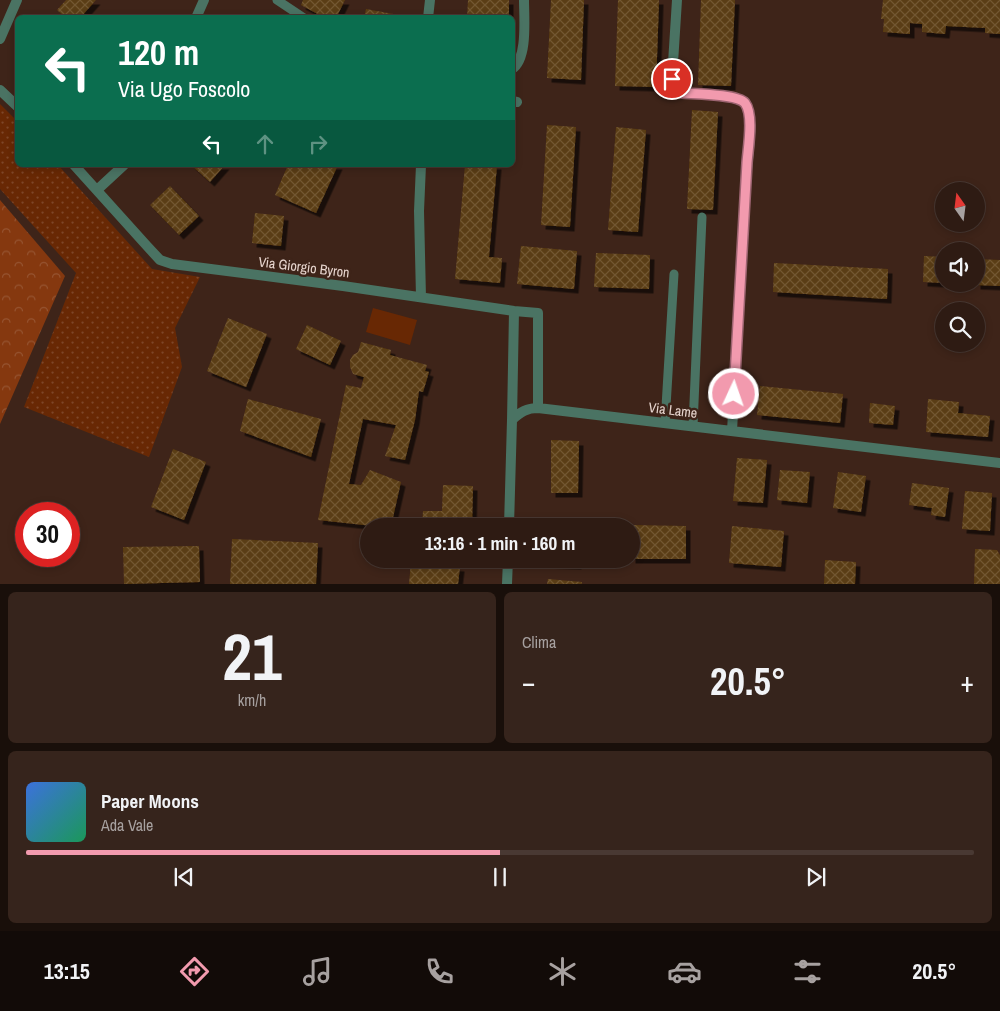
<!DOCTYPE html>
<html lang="it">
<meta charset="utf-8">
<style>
:root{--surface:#2e1b13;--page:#36241c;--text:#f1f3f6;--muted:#a7a1a0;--line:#493933;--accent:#f29aae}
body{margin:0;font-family:"Archivo Narrow",sans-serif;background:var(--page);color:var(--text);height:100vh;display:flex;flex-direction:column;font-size:19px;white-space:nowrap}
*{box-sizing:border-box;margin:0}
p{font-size:16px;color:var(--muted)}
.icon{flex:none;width:28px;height:28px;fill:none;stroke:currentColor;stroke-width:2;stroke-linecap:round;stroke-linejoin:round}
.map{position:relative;height:584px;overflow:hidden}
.details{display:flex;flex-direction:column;gap:8px;padding:8px;background:#190f0a;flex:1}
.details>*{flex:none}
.top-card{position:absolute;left:15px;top:15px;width:500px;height:152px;border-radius:8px;box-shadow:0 2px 8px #0003,0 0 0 1px var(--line);background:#0b6e4f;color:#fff;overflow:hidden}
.needle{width:32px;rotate:346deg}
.tools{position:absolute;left:935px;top:182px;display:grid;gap:10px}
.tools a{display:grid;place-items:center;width:50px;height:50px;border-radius:50%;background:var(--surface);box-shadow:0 2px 8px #0003,0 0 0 1px var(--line);font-size:25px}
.speed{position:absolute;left:15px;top:502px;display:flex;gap:10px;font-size:25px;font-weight:700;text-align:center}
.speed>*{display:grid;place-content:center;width:65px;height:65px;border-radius:50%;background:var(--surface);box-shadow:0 2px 8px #0003,0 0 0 1px var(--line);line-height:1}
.speed .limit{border:8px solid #d22;background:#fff;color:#111}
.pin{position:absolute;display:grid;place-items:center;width:42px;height:42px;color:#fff;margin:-21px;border:2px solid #fff;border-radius:50%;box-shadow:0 1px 5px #0007}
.me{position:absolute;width:55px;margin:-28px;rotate:3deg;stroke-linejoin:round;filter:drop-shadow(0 0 4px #0008)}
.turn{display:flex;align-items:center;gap:18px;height:105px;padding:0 20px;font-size:22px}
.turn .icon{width:65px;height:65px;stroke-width:2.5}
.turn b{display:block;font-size:35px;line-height:42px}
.lanes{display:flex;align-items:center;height:48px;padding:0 20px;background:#0003;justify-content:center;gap:25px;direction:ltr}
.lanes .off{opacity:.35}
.big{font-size:38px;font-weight:700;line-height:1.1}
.details .tile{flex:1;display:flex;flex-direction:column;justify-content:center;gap:8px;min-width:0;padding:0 18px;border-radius:8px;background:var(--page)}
.details .dial{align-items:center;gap:0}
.dial b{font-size:65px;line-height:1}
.song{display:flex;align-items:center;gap:15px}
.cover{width:60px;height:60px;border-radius:8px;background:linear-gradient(135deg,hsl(220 70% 55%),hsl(150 70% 35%))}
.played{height:5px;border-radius:2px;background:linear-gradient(90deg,var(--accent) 50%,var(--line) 50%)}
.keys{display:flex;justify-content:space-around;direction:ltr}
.heat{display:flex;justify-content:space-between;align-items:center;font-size:28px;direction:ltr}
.details .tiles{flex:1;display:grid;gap:8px;grid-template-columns:1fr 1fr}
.tile:last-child{grid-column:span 2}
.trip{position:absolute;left:360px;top:518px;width:280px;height:50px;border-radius:25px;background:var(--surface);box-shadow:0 2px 8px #0003,0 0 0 1px var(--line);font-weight:700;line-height:50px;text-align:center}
.tabs{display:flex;height:80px;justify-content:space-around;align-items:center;background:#120b08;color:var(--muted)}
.tabs .icon{width:35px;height:35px}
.tabs .current{color:var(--accent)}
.tabs b{font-size:22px;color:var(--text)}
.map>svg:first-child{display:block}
.green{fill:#682804}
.forest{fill:url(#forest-crowns)}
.park{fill:url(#park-dots)}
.building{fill:url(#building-cross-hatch);filter:url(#shadow)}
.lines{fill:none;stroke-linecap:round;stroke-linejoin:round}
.lane{stroke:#4a7363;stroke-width:9}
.street{stroke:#4a7363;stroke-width:10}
.route-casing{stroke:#9d6471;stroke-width:12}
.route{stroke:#f29aae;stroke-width:9}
.labels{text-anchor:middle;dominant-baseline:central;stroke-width:5;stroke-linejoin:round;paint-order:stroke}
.street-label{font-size:14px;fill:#e8d6cf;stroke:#3e2419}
</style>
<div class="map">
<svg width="1000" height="584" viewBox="0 0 1000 584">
<defs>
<pattern id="forest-crowns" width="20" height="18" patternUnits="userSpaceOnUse" patternTransform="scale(1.25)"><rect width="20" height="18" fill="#85380f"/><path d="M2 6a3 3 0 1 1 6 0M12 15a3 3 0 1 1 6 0" fill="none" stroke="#965431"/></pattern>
<pattern id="park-dots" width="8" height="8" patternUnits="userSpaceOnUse" patternTransform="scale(1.25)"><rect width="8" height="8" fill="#682804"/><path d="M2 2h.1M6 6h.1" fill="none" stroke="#7e4628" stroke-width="1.8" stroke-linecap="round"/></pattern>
<pattern id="building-cross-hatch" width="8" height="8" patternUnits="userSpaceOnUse" patternTransform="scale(1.25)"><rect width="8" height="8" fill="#5a3c12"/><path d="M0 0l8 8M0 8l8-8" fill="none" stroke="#725733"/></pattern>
<filter id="shadow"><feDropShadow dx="4.5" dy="4.5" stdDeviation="0" flood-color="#0009"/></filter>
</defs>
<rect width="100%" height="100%" fill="#3e2419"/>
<!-- green -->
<path class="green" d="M373,308L417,320L410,345L366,332Z"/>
<!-- forest -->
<path class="forest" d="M0,200L65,276L0,424Z"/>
<!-- park -->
<path class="park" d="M0,104L17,121L18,165H58L152,269L200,277L175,328L182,367L149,457L24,407L76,273L0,189Z"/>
<!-- building -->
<path class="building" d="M66,0H96L80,18H66L57,10Z
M303,0H345L336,18H325L301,5Z
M468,0H509V18H467Z
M551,0H584L581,80L547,78Z
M618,0H659L656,87L615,86Z
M701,0H735L731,86L698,85Z
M883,0H1000V34L985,33V28L946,26L945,34L922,32V24L910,23V34L883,32L884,19H881Z
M366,9L399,15L398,18H364Z
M692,110L718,112L713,210L687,209Z
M547,125L576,127L570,227L541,225Z
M616,127L646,130L638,232L608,230Z
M191,165H225L210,182Z
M288,165H338L316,213L275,195Z
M465,165H497L489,257L502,258L500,283L455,279Z
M170,186L199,216L179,235L150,205Z
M255,213L284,216L281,246L252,243Z
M521,246L577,251L574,289L517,284Z
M596,253L650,255L649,289L594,287Z
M924,256L944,257V283L923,282Z
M976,259L1000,260V286L976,285Z
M774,263L888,269L887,299L773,292Z
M228,318L267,334L246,387L207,371Z
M307,325L341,341L330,365L296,349Z
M361,342L391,350L390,355L427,365L425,371L429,372L423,392L419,391L415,420L405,460L385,456L396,425L363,419L349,484L361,485L370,470L401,482L391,526H373L318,520L346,385L361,388L364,377L353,374L350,367V360L353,355L358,352Z
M760,386L843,394L840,423L757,415Z
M248,399L321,419L311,457L240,431Z
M928,399L959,402L958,413L990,416L988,437L926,432Z
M870,403L895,406L893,425L869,423Z
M551,440L579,441L578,493H551Z
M173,449L206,462L184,520L151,507Z
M737,458L767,460L763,503L733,501Z
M780,470L810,472L807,503L777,500Z
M838,472L866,476L861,512L833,508Z
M912,483L949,488L945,517L931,515L932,508L909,505Z
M443,485L473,486L472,526H422L423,511H442Z
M965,491L992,493L990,531L962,529Z
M552,519L579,520V526H551Z
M631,525L686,526V559H631Z
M732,526L784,531L781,567L729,563Z
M232,539L318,543L316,584H230Z
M199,546L200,582L124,584L123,547Z
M975,549L997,550L1000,555V584H974Z
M550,559H577V565L549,564Z
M825,560L856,562L855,584H824Z
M411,562L460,567L458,584H409Z
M548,579L582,582V584H547Z"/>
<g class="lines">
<!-- lane -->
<path class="lane" d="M277,0L304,18
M665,423L674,274
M693,426L702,217"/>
<!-- street -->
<path class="street" d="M677,0L672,79L675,90L682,93C695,94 737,94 745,103C755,115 748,154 747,170C741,257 737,344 732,431
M196,18L204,0
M428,18L430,0
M0,39L17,0
M512,69C528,59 524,18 524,0
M0,90L18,107
M512,101L517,102
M74,165L147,246L160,260L172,264L343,286L514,311L538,313V408
M421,165L419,211L421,297
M97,190L124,165
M512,420L514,311
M509,526L512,420C520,412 527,408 538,408L1000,463
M507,584L508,559"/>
</g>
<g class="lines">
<defs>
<path id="route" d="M672,79L675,90L682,93C695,94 737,94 745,103C754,115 748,148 747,163C742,240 738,317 734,394"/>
</defs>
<!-- route casing -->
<use href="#route" class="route-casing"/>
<!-- route -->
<use href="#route" class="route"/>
</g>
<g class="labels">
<!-- street labels -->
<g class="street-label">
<text transform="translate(304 267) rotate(7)">Via Giorgio Byron</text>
<text transform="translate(673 410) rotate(7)">Via Lame</text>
</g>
</g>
</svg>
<div class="tools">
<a><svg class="needle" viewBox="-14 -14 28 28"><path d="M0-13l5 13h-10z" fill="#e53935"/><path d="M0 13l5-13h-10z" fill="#a7a1a0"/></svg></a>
<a><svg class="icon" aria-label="sound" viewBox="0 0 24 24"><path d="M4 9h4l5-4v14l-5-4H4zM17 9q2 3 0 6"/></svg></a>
<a><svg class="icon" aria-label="search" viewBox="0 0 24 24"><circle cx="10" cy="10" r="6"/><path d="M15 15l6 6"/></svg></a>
</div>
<div class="speed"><div class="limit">30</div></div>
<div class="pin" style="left:672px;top:79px;background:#d93025"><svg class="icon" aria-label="arrive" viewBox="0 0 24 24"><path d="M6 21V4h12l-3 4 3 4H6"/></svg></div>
<svg class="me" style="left:734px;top:394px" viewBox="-20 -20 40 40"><circle r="17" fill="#f29aae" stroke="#fff" stroke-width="3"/><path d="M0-11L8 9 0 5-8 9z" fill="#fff"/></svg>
<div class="trip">13:16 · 1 min · 160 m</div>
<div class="top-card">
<div class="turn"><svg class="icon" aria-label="left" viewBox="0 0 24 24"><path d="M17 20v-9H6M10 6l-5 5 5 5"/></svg><div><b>120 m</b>Via Ugo Foscolo</div></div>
<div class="lanes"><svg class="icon" aria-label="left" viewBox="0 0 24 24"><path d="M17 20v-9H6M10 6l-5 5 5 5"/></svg><svg class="icon off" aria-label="ahead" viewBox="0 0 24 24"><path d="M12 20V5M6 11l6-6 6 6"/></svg><svg class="icon off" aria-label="right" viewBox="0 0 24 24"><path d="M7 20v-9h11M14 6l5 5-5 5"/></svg></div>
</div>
</div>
<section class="details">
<div class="tiles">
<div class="tile dial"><b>21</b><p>km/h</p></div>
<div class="tile"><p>Clima</p>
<div class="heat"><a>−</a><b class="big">20.5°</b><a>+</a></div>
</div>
<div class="tile">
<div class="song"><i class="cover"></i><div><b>Paper Moons</b><p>Ada Vale</p></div></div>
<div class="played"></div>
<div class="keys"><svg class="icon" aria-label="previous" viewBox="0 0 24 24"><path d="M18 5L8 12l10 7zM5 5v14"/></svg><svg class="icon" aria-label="pause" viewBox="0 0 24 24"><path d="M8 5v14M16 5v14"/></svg><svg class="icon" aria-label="next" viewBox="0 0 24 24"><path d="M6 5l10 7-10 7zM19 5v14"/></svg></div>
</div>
</div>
</section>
<nav class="tabs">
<b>13:15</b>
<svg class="icon current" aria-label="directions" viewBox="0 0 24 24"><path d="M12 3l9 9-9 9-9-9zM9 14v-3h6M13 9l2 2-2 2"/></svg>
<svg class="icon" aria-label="music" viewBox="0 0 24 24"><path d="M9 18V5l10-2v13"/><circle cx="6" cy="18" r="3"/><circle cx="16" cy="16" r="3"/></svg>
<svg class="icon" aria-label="phone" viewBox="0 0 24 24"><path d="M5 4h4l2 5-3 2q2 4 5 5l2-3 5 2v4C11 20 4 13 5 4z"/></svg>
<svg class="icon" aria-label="climate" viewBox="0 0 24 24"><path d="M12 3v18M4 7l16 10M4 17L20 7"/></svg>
<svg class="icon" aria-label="car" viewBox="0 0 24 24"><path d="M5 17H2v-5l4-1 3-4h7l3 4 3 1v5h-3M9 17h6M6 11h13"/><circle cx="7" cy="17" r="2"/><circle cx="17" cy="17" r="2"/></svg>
<svg class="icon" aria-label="filters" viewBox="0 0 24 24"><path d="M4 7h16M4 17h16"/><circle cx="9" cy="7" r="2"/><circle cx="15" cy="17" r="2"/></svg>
<b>20.5°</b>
</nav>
